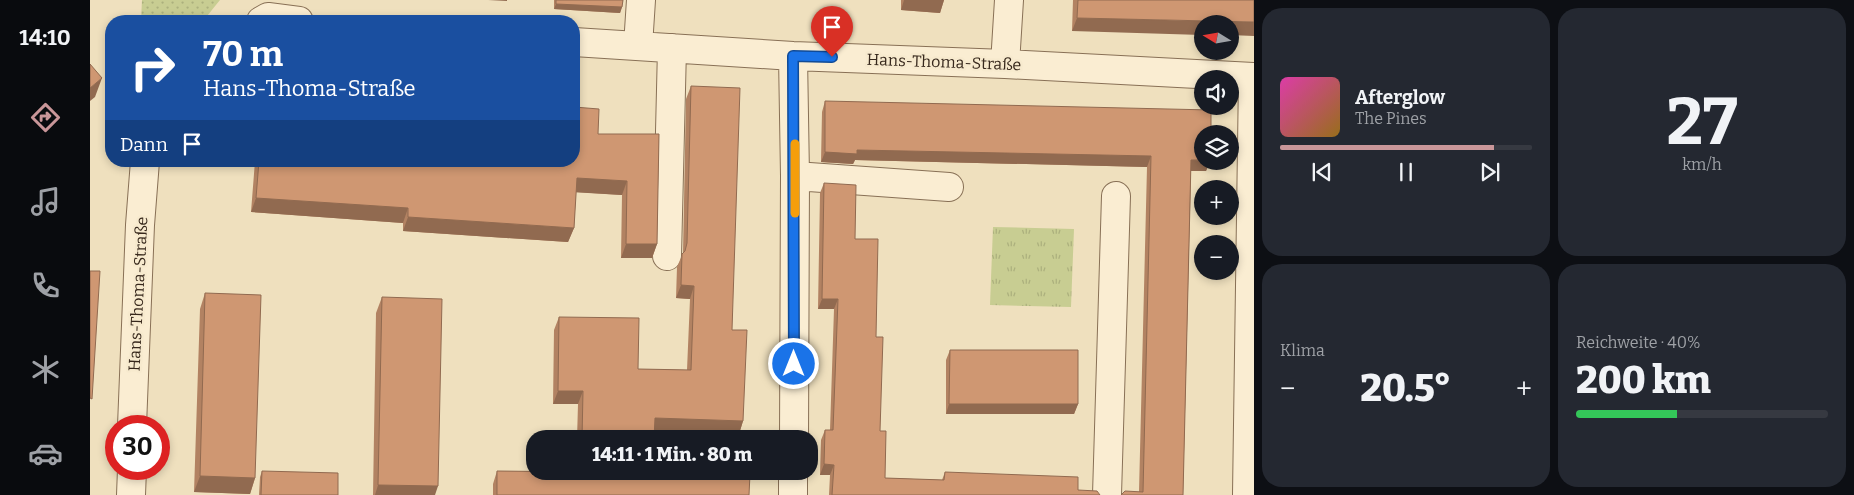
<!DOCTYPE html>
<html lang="de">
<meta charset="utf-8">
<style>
:root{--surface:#171b24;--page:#242831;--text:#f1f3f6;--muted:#9ea1a6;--line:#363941;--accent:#c99699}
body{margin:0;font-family:Bitter,serif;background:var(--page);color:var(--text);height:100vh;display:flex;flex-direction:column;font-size:19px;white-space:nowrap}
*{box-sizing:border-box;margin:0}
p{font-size:16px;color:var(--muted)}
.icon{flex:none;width:28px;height:28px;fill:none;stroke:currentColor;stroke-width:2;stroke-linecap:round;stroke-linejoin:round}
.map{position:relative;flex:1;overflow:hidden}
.details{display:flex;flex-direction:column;gap:8px;padding:8px;background:#0d0f14;width:600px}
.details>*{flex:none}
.banner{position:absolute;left:15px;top:15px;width:475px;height:152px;border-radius:20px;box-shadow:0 2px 8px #0003;background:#1a4fa0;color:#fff;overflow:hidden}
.needle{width:32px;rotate:281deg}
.controls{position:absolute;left:1104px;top:15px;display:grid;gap:10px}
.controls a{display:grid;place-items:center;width:45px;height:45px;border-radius:50%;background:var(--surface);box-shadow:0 2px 8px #0003;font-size:25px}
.speed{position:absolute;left:15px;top:415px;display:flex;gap:10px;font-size:25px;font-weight:700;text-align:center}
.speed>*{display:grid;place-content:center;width:65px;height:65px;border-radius:50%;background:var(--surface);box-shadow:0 2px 8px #0003;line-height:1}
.speed .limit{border:8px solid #d22;background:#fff;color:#111}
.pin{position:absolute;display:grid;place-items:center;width:42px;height:42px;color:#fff;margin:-51px -21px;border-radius:50% 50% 50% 0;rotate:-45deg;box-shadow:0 0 5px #0007}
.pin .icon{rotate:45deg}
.me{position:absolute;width:55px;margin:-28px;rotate:0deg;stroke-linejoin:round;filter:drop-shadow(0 0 4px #0008)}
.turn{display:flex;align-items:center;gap:18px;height:105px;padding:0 15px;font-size:22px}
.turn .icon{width:65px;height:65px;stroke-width:2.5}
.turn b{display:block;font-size:35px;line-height:42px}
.then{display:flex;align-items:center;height:48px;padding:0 15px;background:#0003;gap:10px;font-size:19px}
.big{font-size:38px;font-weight:800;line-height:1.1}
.details .tile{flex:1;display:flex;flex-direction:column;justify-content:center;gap:8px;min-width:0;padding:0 18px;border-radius:20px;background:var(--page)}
.details .dial{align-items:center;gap:0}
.dial b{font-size:65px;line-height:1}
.song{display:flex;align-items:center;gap:15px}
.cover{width:60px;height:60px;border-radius:8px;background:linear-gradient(135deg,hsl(320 70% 55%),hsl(40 70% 35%))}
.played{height:5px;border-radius:2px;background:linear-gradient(90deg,var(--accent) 85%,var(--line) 85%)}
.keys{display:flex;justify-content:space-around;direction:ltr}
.heat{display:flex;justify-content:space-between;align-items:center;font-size:28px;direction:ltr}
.charge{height:8px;border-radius:4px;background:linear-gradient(90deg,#34c759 40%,var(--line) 0)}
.details .tiles{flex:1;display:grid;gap:8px;grid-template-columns:repeat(2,1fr)}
.trip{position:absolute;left:436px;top:430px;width:292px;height:50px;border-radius:20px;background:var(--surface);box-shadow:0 2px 8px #0003;font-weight:800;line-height:50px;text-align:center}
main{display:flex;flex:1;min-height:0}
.menu{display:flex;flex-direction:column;width:90px;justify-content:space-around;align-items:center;background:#090b0e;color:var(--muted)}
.menu .icon{width:35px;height:35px}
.menu .current{color:var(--accent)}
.menu b{font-size:22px;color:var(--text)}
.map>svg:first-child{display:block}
.grass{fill:url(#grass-dots)}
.park{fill:url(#park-tufts)}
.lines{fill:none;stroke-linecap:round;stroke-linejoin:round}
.minor-casing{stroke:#887056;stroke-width:30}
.minor{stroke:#faedd2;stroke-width:28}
.wall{fill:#b28262}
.shaded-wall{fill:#916a50}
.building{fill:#cf9772;stroke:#916a50}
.route-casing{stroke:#114b97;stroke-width:12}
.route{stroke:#1a73e8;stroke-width:9}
.slow{stroke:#f59e0b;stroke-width:9}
.labels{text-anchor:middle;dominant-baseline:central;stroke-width:5;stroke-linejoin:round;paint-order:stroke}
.street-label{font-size:16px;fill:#37281c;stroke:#f7eace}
</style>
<main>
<nav class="menu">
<b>14:10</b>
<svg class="icon current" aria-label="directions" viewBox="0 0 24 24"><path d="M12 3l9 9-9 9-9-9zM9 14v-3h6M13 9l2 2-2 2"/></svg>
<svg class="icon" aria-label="music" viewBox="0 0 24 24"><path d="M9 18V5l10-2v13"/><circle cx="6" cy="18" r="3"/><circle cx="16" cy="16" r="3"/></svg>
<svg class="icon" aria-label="phone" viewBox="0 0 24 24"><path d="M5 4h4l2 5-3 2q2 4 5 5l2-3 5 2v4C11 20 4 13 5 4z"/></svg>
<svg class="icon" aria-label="climate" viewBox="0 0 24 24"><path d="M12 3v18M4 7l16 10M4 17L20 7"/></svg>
<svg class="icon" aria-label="car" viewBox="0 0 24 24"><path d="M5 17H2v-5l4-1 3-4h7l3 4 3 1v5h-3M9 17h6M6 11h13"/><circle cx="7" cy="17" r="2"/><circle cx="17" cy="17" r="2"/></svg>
</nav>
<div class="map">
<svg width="1164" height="495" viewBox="0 0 1164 495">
<defs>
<pattern id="grass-dots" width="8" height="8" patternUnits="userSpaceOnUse" patternTransform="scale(1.25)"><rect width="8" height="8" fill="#c8cd92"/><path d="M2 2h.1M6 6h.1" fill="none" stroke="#acb07d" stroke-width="1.8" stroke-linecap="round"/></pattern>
<pattern id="park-tufts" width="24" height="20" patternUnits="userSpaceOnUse" patternTransform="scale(1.25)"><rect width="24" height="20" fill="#c8cd92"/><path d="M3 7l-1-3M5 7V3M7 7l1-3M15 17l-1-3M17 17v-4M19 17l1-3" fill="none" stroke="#acb07d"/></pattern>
</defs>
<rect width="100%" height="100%" fill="#efe0be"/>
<!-- grass -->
<path class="grass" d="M52,0H130L113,21H51Z"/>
<!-- park -->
<path class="park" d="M903,227L984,229L981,307L900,305Z"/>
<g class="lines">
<defs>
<path id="minor" d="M171,21L178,17L209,21
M484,42L703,56L915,64L1164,77
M548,46L551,0
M703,56L705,176L704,439
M915,64L919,0
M705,176L859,187
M577,256L582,48
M42,426L50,225L55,161
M41,495L42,469
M703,495V471
M1017,495L1026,196
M1157,495L1163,77"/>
</defs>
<!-- minor casing -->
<use href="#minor" class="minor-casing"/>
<!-- minor -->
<use href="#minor" class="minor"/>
</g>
<!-- wall -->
<path class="wall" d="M464,0H533L532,7L530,13L464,9Z
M811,0H854L850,13L811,10Z
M983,0H1164L982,31Z
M601,86L642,330L653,421L649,434L564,431V439H487L488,404H463L464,330L469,317L548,369L597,370L600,299L586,298L587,267L593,253L596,99Z
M735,101L1112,161H1120L1116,171H1101L1093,495L1049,492L1057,167L765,160L763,164L731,162L732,112Z
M508,134H569L567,244L562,258H531L532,195L486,192L484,228L478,242L313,231V223L161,212L165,161H401L434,163V161H484Z
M734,183L765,239L786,337L790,431L795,478L852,480L855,472L988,490L1010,495H739L740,475H730L731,440L735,430H740L744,309H728L730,193Z
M115,293L165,478L160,494L104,492L110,309Z
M292,297L345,495H283L286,313Z
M860,350L988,404L984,414H856V360Z
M172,471L248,495H169L170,477Z
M407,471L487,472V471H564V473L659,495H403V484Z"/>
<!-- shaded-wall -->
<path class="shaded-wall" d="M398,0H417V1Z
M814,0H854L850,13L811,10Z
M466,4L532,7L530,13L464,9Z
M987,18L1164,22V36L1140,35V24H1112V35L982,31Z
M12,78L5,97L0,101V88Z
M767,150L1061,156L1057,167L765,160L763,164L731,162L735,152Z
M1101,160L1120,161L1116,171H1098Z
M487,178L537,181L532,195L481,192Z
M166,198L318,208L313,223L161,212Z
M318,217L484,228L478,242L313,231Z
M536,244H567L562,258H531Z
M591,285L604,286L600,299L586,298Z
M732,299H748L744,309H728Z
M468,391H493L488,404H463Z
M859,404H988L984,414H856Z
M565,418L653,421L649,434L560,431Z
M734,464L744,465L740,475H730Z
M110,476L165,478L160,494L104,492Z
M288,485L348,486L345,495H285Z"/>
<!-- building -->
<path class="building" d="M466,0H533L532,7L466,4Z
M988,0H1164V22L987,18Z
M0,64L12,78L0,88Z
M601,86L650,88L642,330H657L653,421L565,418L564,439H492L493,391H468L469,317L549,318L548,369L601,370L604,286L591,285L592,254L595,251L597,243Z
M735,101L1121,110V134H1112V160H1101L1093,495H1031L1035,491L1053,492L1061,156L767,150V154L735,152Z
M484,107L509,109L508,134H569L567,244H536L537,181L487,178L484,228L318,217V208L166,198L169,161H401L437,164L438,161H484Z
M734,183L766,185L765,239H788L786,337H793L790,431H796L795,478L854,480L855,472L988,477V490L1007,491L1010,495H742L744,465L734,464L735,430H743L748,299H732Z
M0,271H10L2,399L0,398Z
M115,293L171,295L165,478L110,476Z
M292,297L352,299L348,486L288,485Z
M860,350H988V404H859Z
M172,471L248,473V495H171Z
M407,471L492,472V471H564V473L660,474L659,495H407Z"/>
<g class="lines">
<defs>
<path id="route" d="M704,364L703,56L742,57"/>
</defs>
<!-- route casing -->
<use href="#route" class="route-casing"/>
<!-- route -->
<use href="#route" class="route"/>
<!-- slow -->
<path class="slow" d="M705,144V213"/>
</g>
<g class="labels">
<!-- street labels -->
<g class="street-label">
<text transform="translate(854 62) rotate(2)">Hans-Thoma-Straße</text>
<text transform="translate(48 294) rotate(-87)">Hans-Thoma-Straße</text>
</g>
</g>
</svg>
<div class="controls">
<a><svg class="needle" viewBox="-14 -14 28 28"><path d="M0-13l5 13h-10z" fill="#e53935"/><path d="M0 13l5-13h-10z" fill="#9ea1a6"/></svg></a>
<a><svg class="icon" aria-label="sound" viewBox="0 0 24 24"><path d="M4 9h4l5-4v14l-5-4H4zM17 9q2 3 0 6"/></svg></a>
<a><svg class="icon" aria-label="layers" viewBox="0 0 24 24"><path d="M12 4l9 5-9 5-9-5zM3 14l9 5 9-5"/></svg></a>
<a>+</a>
<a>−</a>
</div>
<div class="speed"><div class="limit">30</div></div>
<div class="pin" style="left:742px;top:57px;background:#d93025"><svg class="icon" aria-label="arrive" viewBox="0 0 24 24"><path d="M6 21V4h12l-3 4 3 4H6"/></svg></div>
<svg class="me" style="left:704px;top:364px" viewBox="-20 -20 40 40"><circle r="17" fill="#1a73e8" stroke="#fff" stroke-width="3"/><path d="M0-11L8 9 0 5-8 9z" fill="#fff"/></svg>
<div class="trip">14:11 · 1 Min. · 80 m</div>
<div class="banner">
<div class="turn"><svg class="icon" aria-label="right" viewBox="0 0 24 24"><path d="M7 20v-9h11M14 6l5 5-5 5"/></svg><div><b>70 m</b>Hans-Thoma-Straße</div></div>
<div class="then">Dann<svg class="icon" aria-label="arrive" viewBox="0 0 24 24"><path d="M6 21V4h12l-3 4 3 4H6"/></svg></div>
</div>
</div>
<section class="details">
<div class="tiles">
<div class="tile">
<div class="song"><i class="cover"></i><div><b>Afterglow</b><p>The Pines</p></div></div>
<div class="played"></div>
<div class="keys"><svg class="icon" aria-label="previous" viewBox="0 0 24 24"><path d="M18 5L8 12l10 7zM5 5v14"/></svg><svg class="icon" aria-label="pause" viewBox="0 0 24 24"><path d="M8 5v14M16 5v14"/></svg><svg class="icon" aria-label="next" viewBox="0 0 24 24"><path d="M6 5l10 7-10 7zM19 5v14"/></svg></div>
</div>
<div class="tile dial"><b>27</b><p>km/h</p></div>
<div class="tile"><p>Klima</p>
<div class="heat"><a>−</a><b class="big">20.5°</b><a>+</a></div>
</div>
<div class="tile"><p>Reichweite · 40%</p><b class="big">200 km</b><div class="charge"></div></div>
</div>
</section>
</main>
